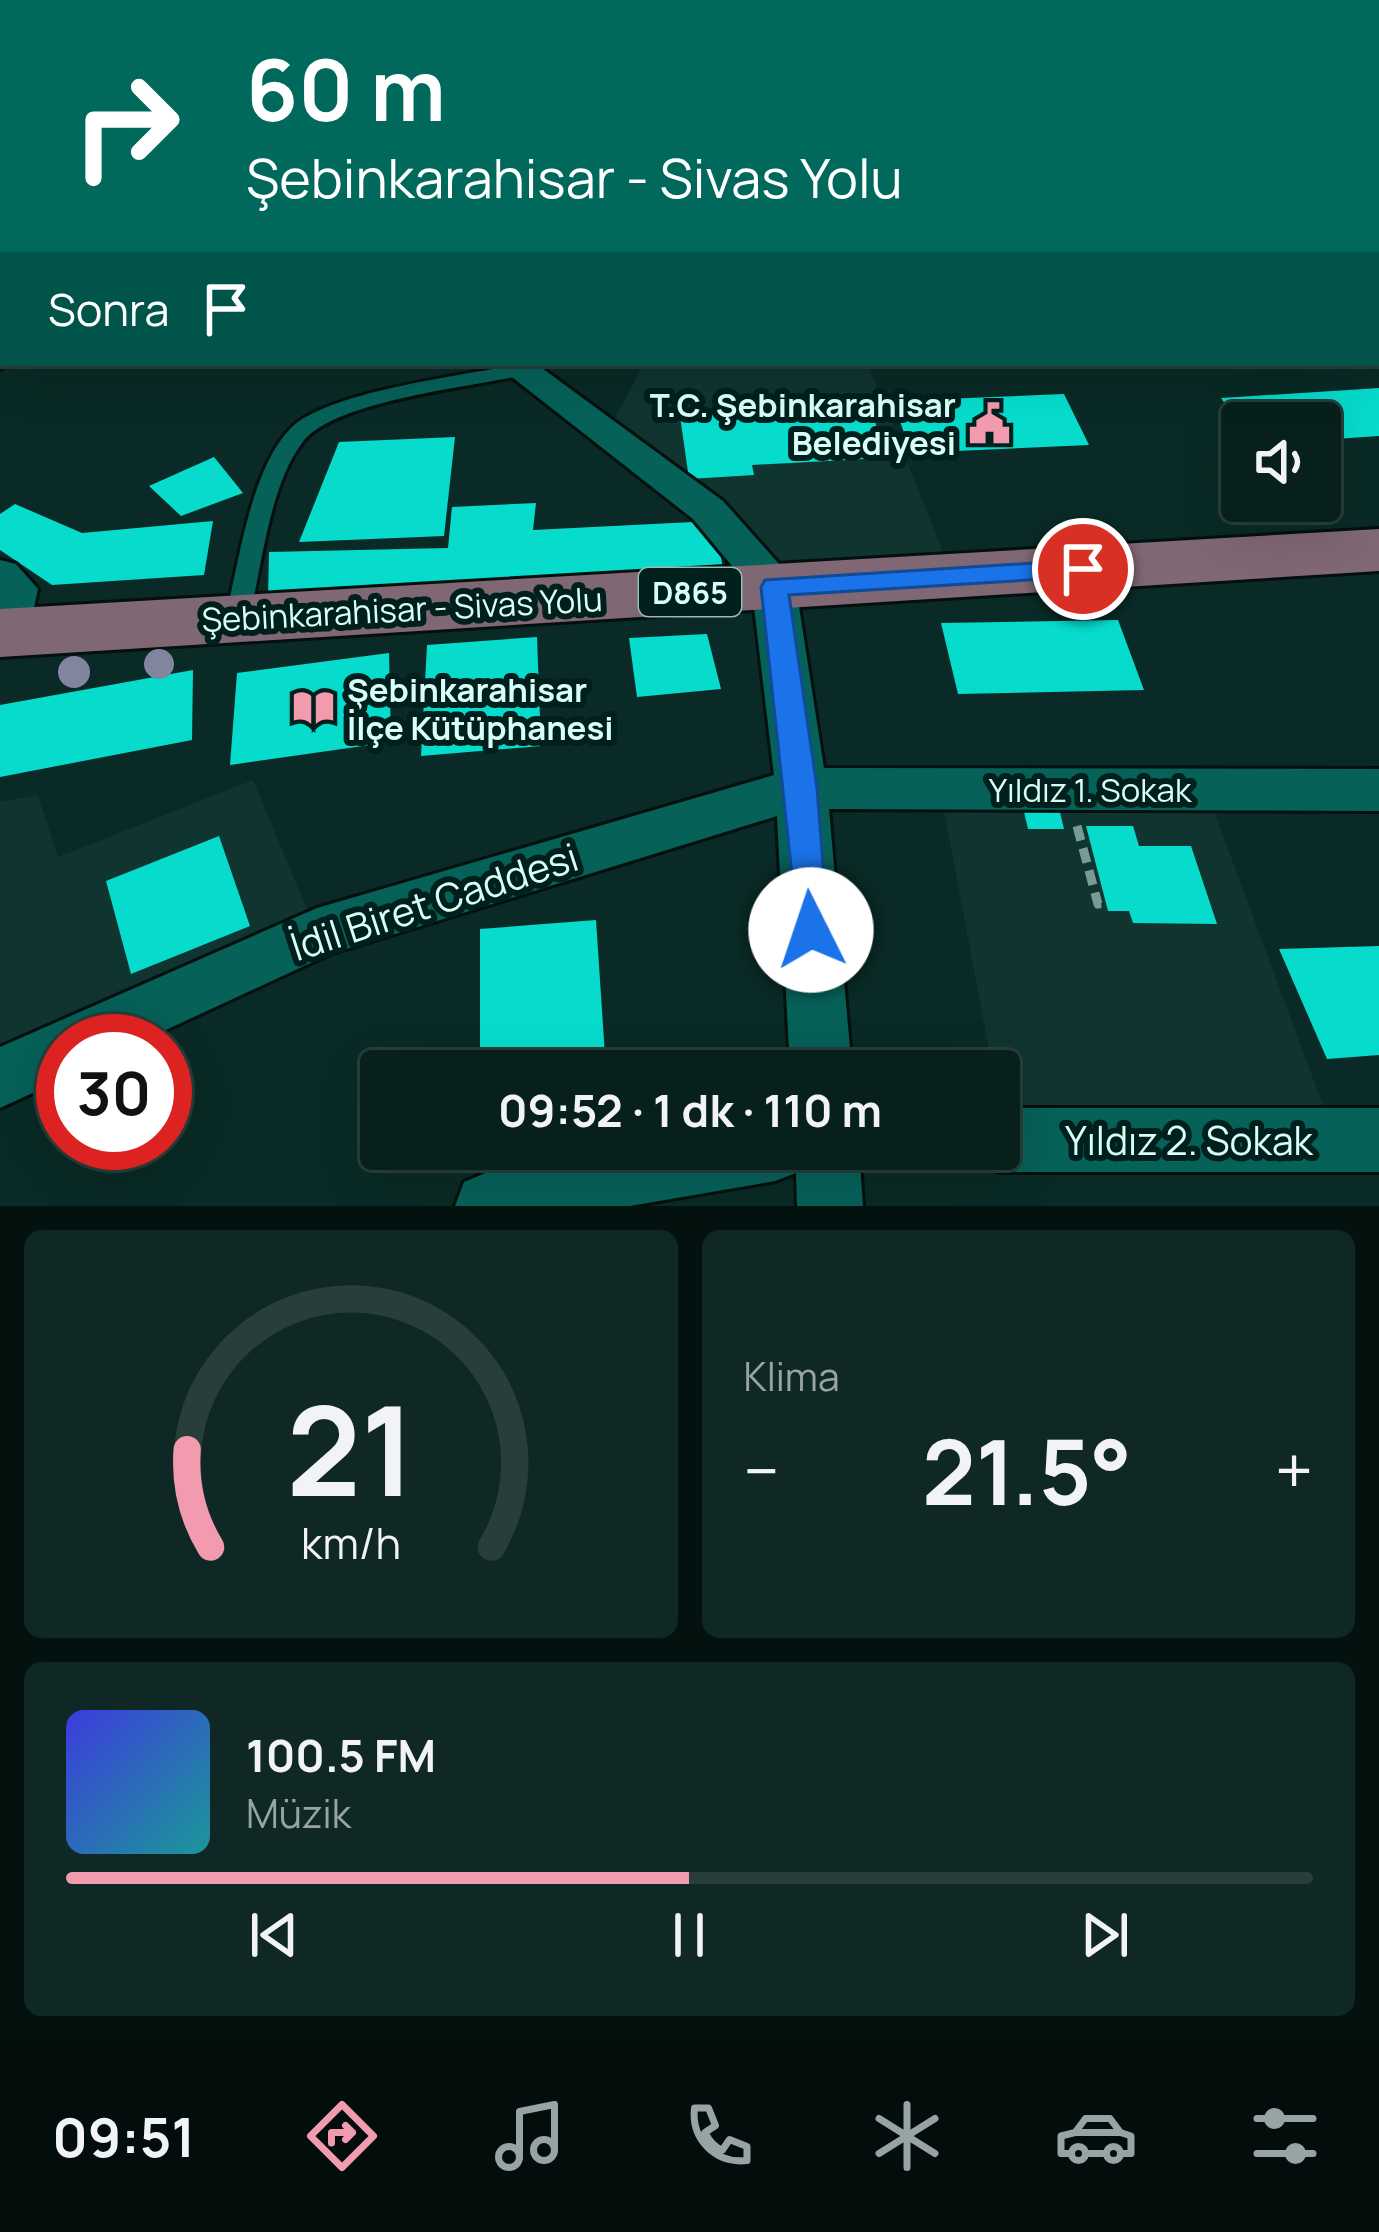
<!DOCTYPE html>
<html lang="tr">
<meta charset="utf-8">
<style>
:root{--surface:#07201c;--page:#102825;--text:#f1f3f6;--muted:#98a3a3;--line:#283e3b;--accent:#f29aae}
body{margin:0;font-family:Manrope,sans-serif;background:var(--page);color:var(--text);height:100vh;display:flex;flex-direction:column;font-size:45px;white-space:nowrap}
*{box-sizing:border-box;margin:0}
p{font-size:39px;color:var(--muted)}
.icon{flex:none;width:66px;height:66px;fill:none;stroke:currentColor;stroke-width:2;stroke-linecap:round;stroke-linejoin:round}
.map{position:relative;height:1206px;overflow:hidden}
.sheet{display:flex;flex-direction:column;gap:24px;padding:24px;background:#04120f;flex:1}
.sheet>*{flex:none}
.hud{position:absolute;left:0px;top:0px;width:1380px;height:366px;box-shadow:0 12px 48px #0002,0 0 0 3px var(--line);background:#00695c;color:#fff;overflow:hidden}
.controls{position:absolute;left:1221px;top:402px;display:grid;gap:24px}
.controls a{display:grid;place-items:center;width:120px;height:120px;border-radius:12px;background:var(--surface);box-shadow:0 12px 48px #0002,0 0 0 3px var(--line);font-size:60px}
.speed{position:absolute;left:36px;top:1014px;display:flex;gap:24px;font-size:60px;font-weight:700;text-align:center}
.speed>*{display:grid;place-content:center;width:156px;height:156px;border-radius:50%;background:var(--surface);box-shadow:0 12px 48px #0002,0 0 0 3px var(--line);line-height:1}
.speed .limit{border:18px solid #d22;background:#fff;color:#111}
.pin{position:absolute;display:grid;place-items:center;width:102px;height:102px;color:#fff;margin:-51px;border:6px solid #fff;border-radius:50%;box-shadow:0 3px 12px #0007}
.me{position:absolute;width:132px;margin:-66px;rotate:356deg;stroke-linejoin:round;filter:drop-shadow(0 0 9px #0008)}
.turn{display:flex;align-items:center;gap:42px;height:252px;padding:0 48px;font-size:54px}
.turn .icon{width:156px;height:156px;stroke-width:2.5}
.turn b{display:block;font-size:84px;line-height:102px}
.then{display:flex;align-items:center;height:114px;padding:0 48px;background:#0003;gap:24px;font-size:45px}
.big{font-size:90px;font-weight:700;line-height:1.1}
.sheet .widget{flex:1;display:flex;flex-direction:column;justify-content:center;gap:18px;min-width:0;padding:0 42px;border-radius:18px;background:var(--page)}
.sheet .dial{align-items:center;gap:0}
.dial svg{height:312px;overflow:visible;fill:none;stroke:var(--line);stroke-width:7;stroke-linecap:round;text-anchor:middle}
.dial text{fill:var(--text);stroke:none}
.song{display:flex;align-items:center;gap:36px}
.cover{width:144px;height:144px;border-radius:18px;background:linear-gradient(135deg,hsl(240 70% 55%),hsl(180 70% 35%))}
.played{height:12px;border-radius:6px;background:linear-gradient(90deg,var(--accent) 50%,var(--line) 50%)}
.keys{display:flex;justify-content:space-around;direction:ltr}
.heat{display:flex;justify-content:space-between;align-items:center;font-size:66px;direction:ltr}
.sheet .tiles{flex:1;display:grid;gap:24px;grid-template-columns:1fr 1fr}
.widget:last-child{grid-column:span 2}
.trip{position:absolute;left:360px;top:1050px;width:660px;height:120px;border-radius:12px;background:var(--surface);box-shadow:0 12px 48px #0002,0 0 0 3px var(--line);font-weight:700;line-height:120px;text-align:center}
.tab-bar{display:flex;height:192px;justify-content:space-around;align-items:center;background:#030d0b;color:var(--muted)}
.tab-bar .icon{width:84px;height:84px}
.tab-bar .selected{color:var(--accent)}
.tab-bar b{font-size:54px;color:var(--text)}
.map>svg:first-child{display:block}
.built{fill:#103531}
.building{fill:#07dccc}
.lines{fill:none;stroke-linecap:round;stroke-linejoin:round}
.lane-casing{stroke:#04100e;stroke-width:6}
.street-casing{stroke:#04100e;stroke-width:6}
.primary-casing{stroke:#04100e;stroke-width:6}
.path{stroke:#779b96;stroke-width:9;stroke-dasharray:15 8;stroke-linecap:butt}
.lane{fill:#066159;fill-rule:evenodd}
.street{fill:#066159;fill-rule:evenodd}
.primary{fill:#7f6773;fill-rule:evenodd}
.tree{fill:#81859d}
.route{fill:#1a73e8;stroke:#114b97;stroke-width:3}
.labels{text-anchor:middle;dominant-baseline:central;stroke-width:12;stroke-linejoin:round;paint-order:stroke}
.shield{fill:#01201d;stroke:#98bbb6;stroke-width:3}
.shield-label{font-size:30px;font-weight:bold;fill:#d9fef8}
.poi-label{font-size:33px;font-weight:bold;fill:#d9fef8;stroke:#01201d;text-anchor:end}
.street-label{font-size:33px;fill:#d9fef8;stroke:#01201d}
.near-street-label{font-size:39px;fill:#d9fef8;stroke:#01201d}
</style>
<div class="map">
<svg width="1379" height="1206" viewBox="0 0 1379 1206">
<rect width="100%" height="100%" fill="#092a26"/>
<!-- built -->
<path class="built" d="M644,363H867L953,576L774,587L607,434Z
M253,780L317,933L63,1041L0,1078V802L38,795L58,857Z
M1209,798L1330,1124L1003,1126L999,1071H993L942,800Z"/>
<!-- building -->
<path class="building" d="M1379,388V436L1320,440V423H1242V428L1221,398Z
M1064,394L1089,445L911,453L893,401Z
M870,406L881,440L859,441L865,459L752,465L754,475L689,479L680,416Z
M455,437L444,536L299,542L339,442Z
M214,457L243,493L181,516L149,486Z
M536,503L533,530L693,522L719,546L724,574L268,598L269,552L448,548L452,507Z
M15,504L82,533L213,521L204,575L52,585L0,550V514Z
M1118,620L1144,690L958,694L941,623Z
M707,634L721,689L637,697L629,638Z
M537,637L541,746L421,756L427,645Z
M389,653L391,742L230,765L237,673Z
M193,670L192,740L0,777V705Z
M1021,799L1057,800L1064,829H1028Z
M1086,826H1133L1139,846H1191L1217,924L1133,923L1129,911H1108Z
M219,836L250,926L131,974L106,881Z
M596,920L606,1071H480V929Z
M1379,946V1055L1327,1059L1279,949Z"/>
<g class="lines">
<defs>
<path id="lane" d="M0,270H3L0,283Z
M0,307L3,308V324L0,323Z
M3,352V363H10L0,369Z
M521,364L528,366V374C475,387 333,400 302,443C269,487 262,566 249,619L246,625H228L225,619C239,564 250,469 291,428C329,391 467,375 521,364Z"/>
<path id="street" d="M0,0H17L3,3L0,14Z
M178,0H203L176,3Z
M259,0H286L257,3Z
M304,0H333L302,3Z
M740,0H815L738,3Z
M0,64H3V80H0Z
M0,128H3L0,146Z
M494,363H535L723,501L790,576L796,587L824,768L1379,769V811L829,809L852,1071H790L777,816L330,954L142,1041H63V1079L0,1108V1047L317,908L774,775L752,590L693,519Z
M0,560L16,564L38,589L26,645L0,646Z
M999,1108H1379V1172H999L976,1162L971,1149H999Z
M580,1149H859L863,1206H797L796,1173L775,1181L630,1206H455L464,1182L519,1159Z"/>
<path id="primary" d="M1379,529V571L0,657V609Z"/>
</defs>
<!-- lane casing -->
<use href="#lane" class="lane-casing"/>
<!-- street casing -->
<use href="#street" class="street-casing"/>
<!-- primary casing -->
<use href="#primary" class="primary-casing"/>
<!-- path -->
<path class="path" d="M1077,826L1098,904L1106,903"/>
<!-- lane -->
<use href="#lane" class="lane"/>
<!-- street -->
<use href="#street" class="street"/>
<!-- primary -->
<use href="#primary" class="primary"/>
</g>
<!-- trees -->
<g class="tree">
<circle cx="159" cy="664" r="15"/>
<circle cx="74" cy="672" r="16"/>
</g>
<!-- route -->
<path class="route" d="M1083,560L1093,563V576L789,595L817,788L828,930L823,940L811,945L799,940L761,587L765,580Z"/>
<!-- icons -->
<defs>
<symbol id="civic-bare" viewBox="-9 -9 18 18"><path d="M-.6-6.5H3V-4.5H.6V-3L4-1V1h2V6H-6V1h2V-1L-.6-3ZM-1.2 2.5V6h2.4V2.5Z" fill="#f29aae" stroke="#01201d" stroke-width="2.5" paint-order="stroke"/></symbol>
<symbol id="library-bare" viewBox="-9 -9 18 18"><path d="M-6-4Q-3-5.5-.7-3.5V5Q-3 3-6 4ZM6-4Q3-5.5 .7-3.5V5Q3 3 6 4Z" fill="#f29aae" stroke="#01201d" stroke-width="2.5" paint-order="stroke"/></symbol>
</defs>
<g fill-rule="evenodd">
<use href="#civic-bare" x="960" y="394" width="59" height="59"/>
<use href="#library-bare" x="284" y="678" width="59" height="59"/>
</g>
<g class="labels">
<!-- shield labels -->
<rect class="shield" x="639" y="568" width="102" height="48" rx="9"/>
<g class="shield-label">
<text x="690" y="592">D865</text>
</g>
<!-- poi labels -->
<g class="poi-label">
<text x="956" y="404">T.C. Şebinkarahisar<tspan x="956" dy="38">Belediyesi</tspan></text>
<text x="347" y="689" text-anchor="start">Şebinkarahisar<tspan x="347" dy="38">İlçe Kütüphanesi</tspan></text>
</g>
<!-- street labels -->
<g class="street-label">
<text transform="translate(402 609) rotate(-3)">Şebinkarahisar - Sivas Yolu</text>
<text x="1090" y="789">Yıldız 1. Sokak</text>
</g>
<!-- near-street labels -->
<g class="near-street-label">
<text transform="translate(434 901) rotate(-18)">İdil Biret Caddesi</text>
<text x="1189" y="1140">Yıldız 2. Sokak</text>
</g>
</g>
</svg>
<div class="controls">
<a><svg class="icon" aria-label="sound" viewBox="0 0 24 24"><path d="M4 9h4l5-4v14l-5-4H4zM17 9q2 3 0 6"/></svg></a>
</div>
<div class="speed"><div class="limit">30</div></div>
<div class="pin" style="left:1083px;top:569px;background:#d93025"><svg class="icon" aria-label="arrive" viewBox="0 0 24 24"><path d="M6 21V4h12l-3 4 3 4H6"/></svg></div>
<svg class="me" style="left:811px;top:930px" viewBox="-20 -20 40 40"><circle r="19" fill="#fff"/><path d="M0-13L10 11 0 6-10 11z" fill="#1a73e8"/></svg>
<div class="trip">09:52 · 1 dk · 110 m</div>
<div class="hud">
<div class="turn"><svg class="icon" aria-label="right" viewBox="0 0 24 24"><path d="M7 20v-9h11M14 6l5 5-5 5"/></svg><div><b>60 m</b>Şebinkarahisar - Sivas Yolu</div></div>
<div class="then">Sonra<svg class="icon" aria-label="arrive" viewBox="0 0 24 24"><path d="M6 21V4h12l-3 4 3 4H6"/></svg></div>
</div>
</div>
<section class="sheet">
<div class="tiles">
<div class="widget dial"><svg viewBox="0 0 100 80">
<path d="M14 69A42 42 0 1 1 86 69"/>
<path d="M14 69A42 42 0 0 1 8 44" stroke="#f29aae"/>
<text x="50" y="56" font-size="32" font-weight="700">21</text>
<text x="50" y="72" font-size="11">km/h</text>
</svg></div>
<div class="widget"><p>Klima</p>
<div class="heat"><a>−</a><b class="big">21.5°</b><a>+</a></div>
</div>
<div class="widget">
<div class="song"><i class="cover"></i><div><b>100.5 FM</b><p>Müzik</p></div></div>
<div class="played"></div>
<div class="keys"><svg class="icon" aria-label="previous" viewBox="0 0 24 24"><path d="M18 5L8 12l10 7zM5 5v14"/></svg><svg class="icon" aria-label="pause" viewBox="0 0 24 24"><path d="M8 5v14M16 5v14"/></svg><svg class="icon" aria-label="next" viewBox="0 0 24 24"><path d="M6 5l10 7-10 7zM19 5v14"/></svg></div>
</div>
</div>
</section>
<nav class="tab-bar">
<b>09:51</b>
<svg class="icon selected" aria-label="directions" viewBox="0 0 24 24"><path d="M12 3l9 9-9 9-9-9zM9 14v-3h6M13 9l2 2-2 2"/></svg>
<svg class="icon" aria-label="music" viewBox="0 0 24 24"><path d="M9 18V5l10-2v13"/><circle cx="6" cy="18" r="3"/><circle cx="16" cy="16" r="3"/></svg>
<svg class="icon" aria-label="phone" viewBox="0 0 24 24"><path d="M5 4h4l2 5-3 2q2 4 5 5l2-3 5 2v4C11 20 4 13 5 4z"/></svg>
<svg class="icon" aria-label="climate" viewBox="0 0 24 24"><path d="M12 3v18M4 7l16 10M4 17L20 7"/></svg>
<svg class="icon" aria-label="car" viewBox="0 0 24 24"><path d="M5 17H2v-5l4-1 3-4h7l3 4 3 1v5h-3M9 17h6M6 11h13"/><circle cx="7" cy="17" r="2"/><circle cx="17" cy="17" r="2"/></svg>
<svg class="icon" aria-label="filters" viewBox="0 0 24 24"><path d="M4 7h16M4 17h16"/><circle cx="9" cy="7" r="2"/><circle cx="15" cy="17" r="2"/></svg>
</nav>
